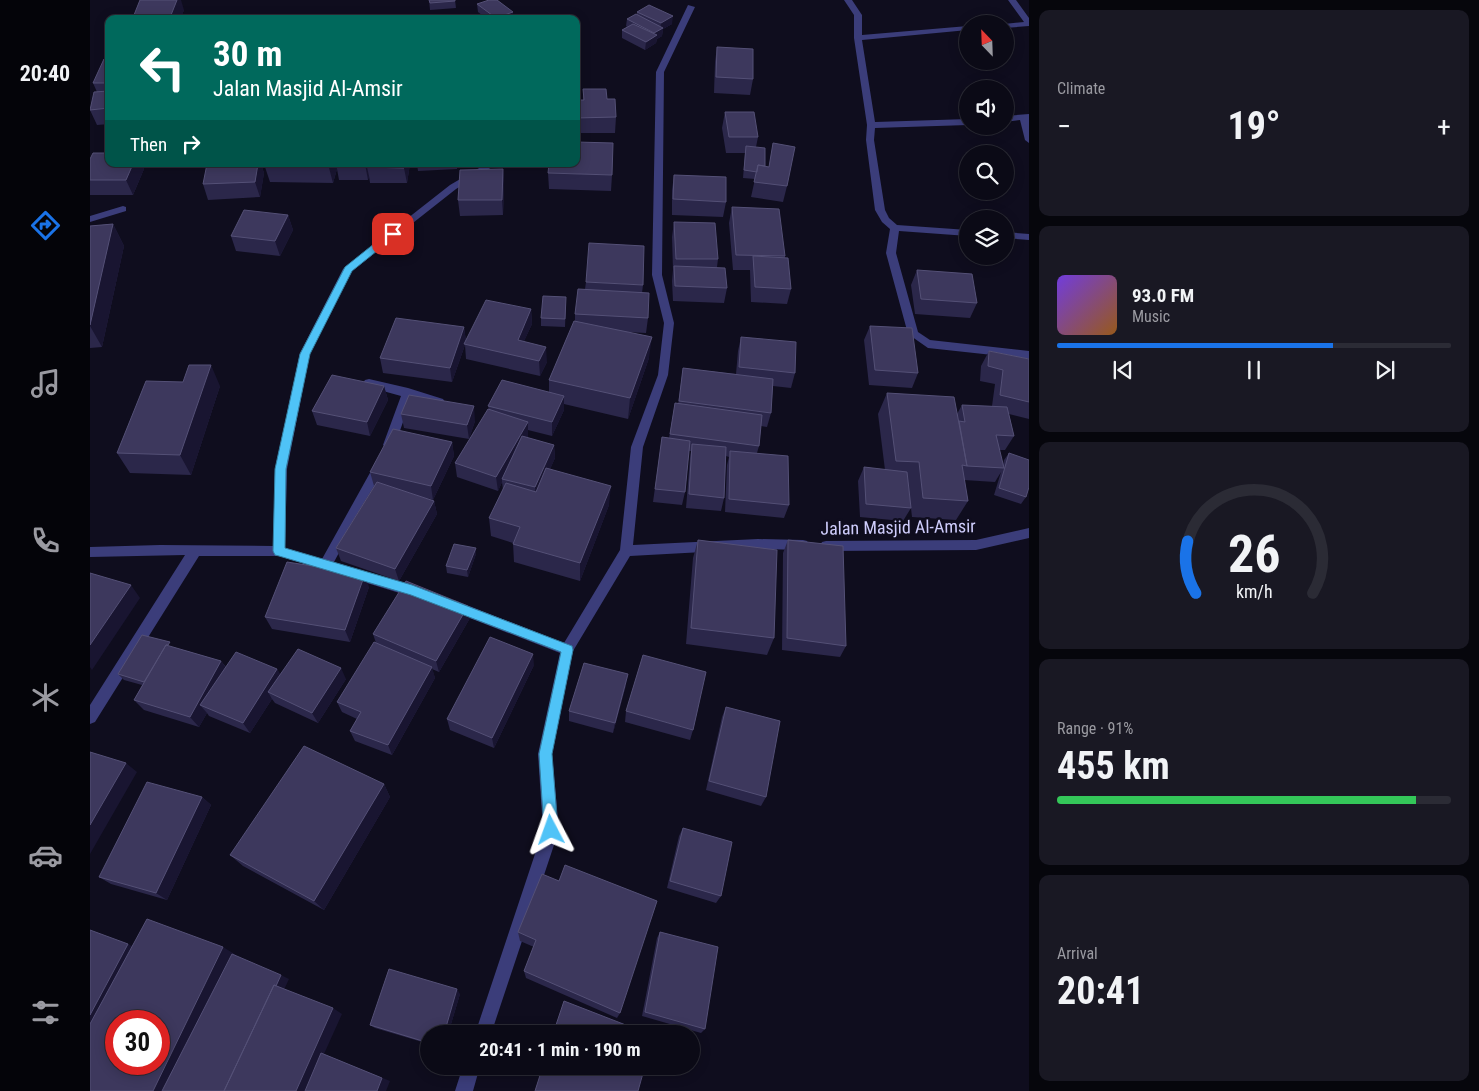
<!DOCTYPE html>
<meta charset="utf-8">
<style>
:root{--surface:#0b0a16;--page:#191823;--text:#f1f3f6;--muted:#9a9aa1;--line:#2b2b35;--accent:#1a73e8}
body{margin:0;font-family:"Roboto Condensed",sans-serif;background:var(--page);color:var(--text);height:100vh;display:flex;flex-direction:column;font-size:19px;white-space:nowrap}
*{box-sizing:border-box;margin:0}
p{font-size:16px;color:var(--muted)}
.icon{flex:none;width:28px;height:28px;fill:none;stroke:currentColor;stroke-width:2;stroke-linecap:round;stroke-linejoin:round}
.map{position:relative;flex:1;overflow:hidden}
.details{display:flex;flex-direction:column;gap:10px;padding:10px;background:#06060c;width:450px}
.details>*{flex:none}
.guide{position:absolute;left:15px;top:15px;width:475px;height:152px;border-radius:10px;box-shadow:0 2px 12px #0003,0 0 0 1px var(--line);background:#00695c;color:#fff;overflow:hidden}
.needle{width:32px;rotate:337deg}
.fabs{position:absolute;left:869px;top:15px;display:grid;gap:10px}
.fabs a{display:grid;place-items:center;width:55px;height:55px;border-radius:50%;background:var(--surface);box-shadow:0 2px 12px #0003,0 0 0 1px var(--line);font-size:25px}
.speed{position:absolute;left:15px;top:1010px;display:flex;gap:10px;font-size:25px;font-weight:700;text-align:center}
.speed>*{display:grid;place-content:center;width:65px;height:65px;border-radius:50%;background:var(--surface);box-shadow:0 2px 12px #0003,0 0 0 1px var(--line);line-height:1}
.speed .limit{border:8px solid #d22;background:#fff;color:#111}
.pin{position:absolute;display:grid;place-items:center;width:42px;height:42px;color:#fff;margin:-21px;border-radius:10px;box-shadow:0 2px 8px #0006}
.me{position:absolute;width:55px;margin:-28px;rotate:356deg;stroke-linejoin:round;filter:drop-shadow(0 0 4px #0008)}
.turn{display:flex;align-items:center;gap:18px;height:105px;padding:0 25px;font-size:22px}
.turn .icon{width:65px;height:65px;stroke-width:2.5}
.turn b{display:block;font-size:35px;line-height:42px}
.then{display:flex;align-items:center;height:48px;padding:0 25px;background:#0003;gap:10px;font-size:19px}
.big{font-size:38px;font-weight:700;line-height:1.1}
.details .tile{flex:1;display:flex;flex-direction:column;justify-content:center;gap:8px;min-width:0;padding:0 18px;border-radius:10px;background:var(--page)}
.details .dial{align-items:center;gap:0}
.dial svg{height:130px;overflow:visible;fill:none;stroke:var(--line);stroke-width:7;stroke-linecap:round;text-anchor:middle}
.dial text{fill:var(--text);stroke:none}
.song{display:flex;align-items:center;gap:15px}
.cover{width:60px;height:60px;border-radius:8px;background:linear-gradient(135deg,hsl(260 70% 55%),hsl(30 70% 35%))}
.played{height:5px;border-radius:2px;background:linear-gradient(90deg,var(--accent) 70%,var(--line) 70%)}
.keys{display:flex;justify-content:space-around;direction:ltr}
.heat{display:flex;justify-content:space-between;align-items:center;font-size:28px;direction:ltr}
.charge{height:8px;border-radius:4px;background:linear-gradient(90deg,#34c759 91%,var(--line) 0)}
.trip{position:absolute;left:330px;top:1025px;width:280px;height:50px;border-radius:25px;background:var(--surface);box-shadow:0 2px 12px #0003,0 0 0 1px var(--line);font-weight:700;line-height:50px;text-align:center}
main{display:flex;flex:1;min-height:0}
.dock{display:flex;flex-direction:column;width:90px;justify-content:space-around;align-items:center;background:#040409;color:var(--muted)}
.dock .icon{width:35px;height:35px}
.dock .active{color:var(--accent)}
.dock b{font-size:22px;color:var(--text)}
.map>svg:first-child{display:block}
.lines{fill:none;stroke-linecap:round;stroke-linejoin:round}
.minor{fill:#3b3d7a;fill-rule:evenodd}
.wall{fill:#2b274a}
.shaded-wall{fill:#191531}
.building{fill:#3d385d;stroke:#545076;fill-rule:evenodd}
.route{fill:#4fc3f7;stroke:#337fa1}
.labels{text-anchor:middle;dominant-baseline:central;stroke-width:5;stroke-linejoin:round;paint-order:stroke}
.street-label{font-size:18px;fill:#cfcdfc;stroke:#0f0d1e}
</style>
<main>
<nav class="dock">
<b>20:40</b>
<svg class="icon active" aria-label="directions" viewBox="0 0 24 24"><path d="M12 3l9 9-9 9-9-9zM9 14v-3h6M13 9l2 2-2 2"/></svg>
<svg class="icon" aria-label="music" viewBox="0 0 24 24"><path d="M9 18V5l10-2v13"/><circle cx="6" cy="18" r="3"/><circle cx="16" cy="16" r="3"/></svg>
<svg class="icon" aria-label="phone" viewBox="0 0 24 24"><path d="M5 4h4l2 5-3 2q2 4 5 5l2-3 5 2v4C11 20 4 13 5 4z"/></svg>
<svg class="icon" aria-label="climate" viewBox="0 0 24 24"><path d="M12 3v18M4 7l16 10M4 17L20 7"/></svg>
<svg class="icon" aria-label="car" viewBox="0 0 24 24"><path d="M5 17H2v-5l4-1 3-4h7l3 4 3 1v5h-3M9 17h6M6 11h13"/><circle cx="7" cy="17" r="2"/><circle cx="17" cy="17" r="2"/></svg>
<svg class="icon" aria-label="filters" viewBox="0 0 24 24"><path d="M4 7h16M4 17h16"/><circle cx="9" cy="7" r="2"/><circle cx="15" cy="17" r="2"/></svg>
</nav>
<div class="map">
<svg width="939" height="1091" viewBox="0 0 939 1091">
<rect width="100%" height="100%" fill="#0f0d1e"/>
<g class="lines">
<!-- minor -->
<path class="minor" d="M754,0H762L772,15V35L878,26V30L772,40L785,122L878,119V125L785,128L784,140L795,210L799,218L807,225L878,230V236L809,231L806,253L828,332L840,340L939,351V359L838,348L818,334L796,253L800,229L792,222L785,210L776,140L777,125L764,38V15Z
M918,0H926L939,18V26L915,28L914,24L934,22Z
M598,5L605,7L574,72L572,275L584,323L578,375L553,447L543,545L668,539L713,540L717,541L719,545L717,549L713,550L668,549L540,556L483,651L462,754L469,830L401,1034H385L453,830L448,754L470,653L359,610L357,606L359,602L364,600L474,643L530,550L541,447L568,375L574,323L562,275L566,72Z
M939,114V143L935,140L930,120L915,122V116Z
M396,164H407L366,189L262,271L220,353L197,469L195,548L232,559L286,462H294L296,465L244,562L334,589L335,593L334,597L329,599L189,556H109L5,722L0,724V705L95,555L0,557V547L70,545L183,546L185,469L210,353L253,269L360,185Z
M33,206L36,207V211L0,222V216Z
M915,232L939,234V240L915,238Z
M279,379L318,388L353,399L355,402L349,406L321,399L305,445L299,450L293,445L311,396L275,386L273,383L275,380Z
M939,528V538L886,550L736,551L732,550L730,546L732,542L736,541L886,540Z
M373,1066H390L383,1091H365Z"/>
</g>
<!-- wall -->
<path class="wall" d="M339,0H365L366,8L340,10Z
M387,4L423,12V19H397L388,12Z
M94,10L90,19H45L44,15Z
M547,12L582,24L573,29L572,36L567,39L566,43L555,50L532,38V30L537,27L536,26L537,19L547,14Z
M627,47L663,79L660,95L624,93L625,62Z
M19,58V164H59H52L54,169L43,195H0V159L15,153L19,124L7,125L0,110L7,92L3,83Z
M493,89L517,99L526,117L525,133H486V100H493Z
M635,112L668,137L666,147L675,166L697,186L693,202L661,197L665,179L653,178L655,153H636L632,128Z
M117,164H171L174,173L170,197L118,200L113,184Z
M174,164H320L317,183H280L279,176L278,180H249L247,169L243,183L180,182Z
M327,164H367V169L328,171Z
M413,169L414,185L413,215L370,216L368,200Z
M458,173L522,175L521,191L459,189Z
M584,175L636,202L633,217L582,215V190Z
M642,207L695,256V258L701,289L697,304L661,302L660,270H643L639,223Z
M198,215L203,230L190,256L146,251L141,236Z
M584,222L628,259L627,267L637,288L634,303L583,301L582,281L583,270L582,237Z
M23,224L34,246L12,347L0,348V226Z
M827,270L887,303L880,318L825,314L821,285Z
M496,282L553,285L552,293L558,318L556,333L535,332L559,358L538,419L474,404V410L462,436L438,430V436L437,438L464,445L465,458L460,469L519,505L490,581L424,562L423,543L401,536L399,518L413,490L412,482L408,491L367,477L365,463L399,409L398,406L459,392V380L485,321V314L495,289Z
M476,304L475,327L451,326V318Z
M441,309L442,324L434,341L457,362L450,376L376,359L375,345L362,382L293,373L290,358L374,327L376,341Z
M780,326L828,373L822,388L779,385L774,340Z
M651,337L705,373L701,388L683,386L681,413L677,427L671,426L669,446L667,453L699,505L694,518L635,512L637,465L639,457L636,456L634,498L631,511L596,508L600,458L601,451H599L595,492L592,505L563,502L572,437L579,438L585,403L588,404L593,368L646,374L648,351Z
M899,351L939,359V419L919,414L924,436L915,450H909L913,465L914,460L919,453L936,497L931,504L904,495L911,472L905,482L874,480L878,501L866,520L822,517L818,482L821,508L813,521L770,517L768,481L774,467L795,470L788,414L797,393L867,414L872,405L902,406L905,384L890,381L891,366Z
M130,386L101,475L40,473L27,453Z
M294,386L298,400L280,436L227,425L222,411Z
M311,414L385,421L379,439L314,428Z
M362,442L364,456L343,500L337,498L344,501L347,514L309,581L251,561L246,548L284,486L280,472Z
M608,540L684,638L677,655L596,644L603,558Z
M698,540L756,646L750,657L692,650L693,553Z
M386,548V554L378,577L357,573L356,566Z
M279,587L260,642L182,629L175,617Z
M378,606L380,618L349,672L342,669L345,678L302,755L265,741L260,731L267,719L252,712L247,702L286,643L283,634Z
M83,647L131,661L136,667L187,669L190,675L256,679L228,723L185,703L182,699L160,733L119,716L117,713L109,727L54,710L44,700L52,685L34,680L28,674Z
M444,665L404,748L360,730L357,719Z
M536,685L523,733L479,721V711Z
M636,707L676,797L671,806L616,790L632,717Z
M536,711L603,730L600,740L535,722Z
M294,784L300,797L234,910L153,866L140,855Z
M112,797L121,805L77,900L21,884L9,877Z
M593,828L631,896L626,903L577,888L589,836Z
M469,881L530,1013L527,1018L436,978L434,971L444,947L430,941L428,932Z
M570,932L615,1029L611,1033L552,1016L567,938Z
M370,994L358,1034H339V1044L285,1028L280,1025Z"/>
<!-- shaded-wall -->
<path class="shaded-wall" d="M87,0H91L94,10L90,19H82L81,15Z
M423,12V19H406Z
M583,16L582,24L573,29L572,36L567,39L566,43L555,50L556,42L564,37V33L570,30L571,23Z
M43,164H52L54,169L43,195L36,180Z
M168,164H171L174,173L170,197L165,182Z
M238,164H248H246L247,169L243,183Z
M275,164H281L277,167L279,176L278,180Z
M315,164H320L317,183L314,168Z
M413,169L414,185L413,215L412,200Z
M198,215L203,230L190,256L185,241Z
M23,224L34,246L12,347L0,326Z
M441,309L442,324L428,354V340Z
M374,327L376,342L362,382L360,368Z
M562,337L559,358L538,419L540,398Z
M456,347L457,362L450,376L449,361Z
M121,365L130,386L101,475L90,455Z
M294,386L298,400L280,436L277,422Z
M474,396V410L462,436V422Z
M384,406L385,421L379,439L377,425Z
M438,422V436L414,479H412V482L408,491L406,477Z
M362,442L364,456L343,500L341,486Z
M464,445L465,458L446,501L445,487Z
M521,486L519,505L490,581V563Z
M344,501L347,514L309,581L305,569Z
M386,548V554L378,577L377,570Z
M275,574L279,587L260,642L255,630Z
M41,585L50,598L2,670L0,667V645Z
M378,606L380,618L349,672L346,661Z
M443,654L444,665L404,748L402,738Z
M131,661L139,672L110,705L117,713L109,727L100,717Z
M342,667L345,678L302,755L298,745Z
M251,668L256,679L228,723L222,713Z
M187,669L194,680L178,692L182,699L160,733L153,723Z
M538,674L536,685L523,733L525,723Z
M36,763L47,772L0,854V825Z
M294,784L300,797L234,910L224,901Z
M112,797L121,805L77,900L66,893Z
M38,944L54,952L0,1056V1015Z
M133,947L146,955L81,1091H63Z
M191,975L199,979L147,1091H136Z
M367,989L370,994L358,1034H354Z
M243,1008L252,1014L234,1054L300,1081L296,1091H206Z"/>
<!-- building -->
<path class="building" d="M50,0H87L81,15H44Z
M339,0H365V1L340,3Z
M399,0H407L423,12L406,18L387,4Z
M559,5L583,16L571,23L547,12Z
M546,14L573,28L564,33L537,19Z
M179,17H221L220,19H178Z
M543,24L567,35L556,42L532,30Z
M627,47L663,49V79L626,77Z
M19,58V83H3L14,59Z
M493,89H516L517,99H525L526,117L486,118V100H494Z
M19,91V108L0,110L4,92Z
M635,112H664L668,137H639Z
M19,124V152H15Z
M486,142L523,143L522,175L458,173L459,164H486Z
M683,143L705,147L697,186L664,182L668,165L679,167Z
M656,146L675,148V166L668,165L667,172L654,170Z
M3,153H19V164H43L36,180H0V159Z
M117,164H168L165,182L113,184Z
M246,164H275V165Z
M278,164H315L314,168L277,167Z
M413,169L412,200H368L370,170Z
M584,175L636,177V202L583,199Z
M642,207L689,209L695,256L646,255Z
M154,210L198,215L185,241L141,236Z
M584,222L625,223L628,259H586Z
M23,224L0,325V226Z
M499,243L554,246L553,285L496,282Z
M663,256L698,258L701,289L665,287Z
M584,266L635,268L637,288L585,286Z
M827,270L882,274L887,303L831,299Z
M488,289L559,293L558,318L485,314Z
M453,296L476,297L475,319L451,318Z
M396,300L441,309L428,340L456,347L449,361L374,344Z
M306,318L374,327L360,368L290,358Z
M484,321L562,337L540,398L459,380Z
M780,326L822,328L828,373L785,370Z
M651,337L706,342L705,373L649,367Z
M899,351L939,359V402L910,395L913,370L898,366Z
M99,365H121L90,455L27,453L56,381L93,382Z
M593,368L683,379L681,413L589,401Z
M242,375L294,386L277,422L222,411Z
M412,380L474,396L462,422L398,406Z
M797,393L864,397L877,466L872,465L878,501L833,498L829,462L806,461Z
M319,395L384,406L377,425L311,414Z
M585,403L672,415L669,446L580,434Z
M872,405L917,407L924,436L906,435L914,468L877,466L869,421L875,422Z
M398,409L438,422L406,477L365,463Z
M303,429L362,442L341,486L280,472Z
M432,436L464,445L445,487L412,479Z
M572,437L600,441L595,492L565,489Z
M602,444L636,447L634,498L599,494Z
M640,451L698,456L699,505L639,499Z
M919,453L939,460V487L936,497L909,488Z
M774,467L817,472L821,508L776,504Z
M456,468L521,486L490,563L423,544L430,527L399,518L416,483L446,492Z
M287,482L344,501L305,569L246,548Z
M608,540L687,550L684,638L601,628Z
M698,540L753,546L756,646L697,638Z
M364,544L386,548L377,570L356,566Z
M197,562L275,574L255,630L175,617Z
M0,573L41,585L0,645Z
M316,581L378,606L346,661L283,634Z
M52,635L80,642L78,645H76L54,682L28,674Z
M400,637L443,654L402,738L357,719Z
M284,642L342,667L298,745L260,731L271,712L247,702Z
M76,645L131,661L100,717L44,700Z
M208,649L251,668L222,713L178,692Z
M146,652L187,669L153,723L110,705Z
M553,655L616,672L603,730L536,711Z
M494,663L538,674L525,723L479,711Z
M636,707L690,721L676,797L619,781Z
M214,746L294,784L224,901L140,855Z
M0,752L36,763L0,825Z
M57,782L112,797L66,893L9,877Z
M593,828L642,842L631,896L580,881Z
M475,865L567,901L530,1013L434,971L446,940L428,932L452,874L469,881Z
M57,919L133,947L63,1091H0V1024ZM26,1021H69V1064H26Z
M0,930L38,944L0,1015Z
M570,932L628,947L615,1029L555,1012Z
M142,954L191,975L186,986L184,985L134,1091H72Z
M299,969L367,989L354,1034H339V1043L280,1025Z
M184,985L243,1008L206,1091H134Z
M474,1001L559,1034H463Z
M231,1053L292,1078L287,1091H215Z
M453,1066H555L548,1091H445Z"/>
<!-- route -->
<path class="route" d="M300,231H303L308,234L262,271L220,354L196,469L195,548L322,585L482,646L483,650L462,754L468,830L466,835L461,837L456,835L454,830L449,754L471,652L321,595L189,556L185,555L183,551L185,469L210,354L255,267Z"/>
<g class="labels">
<!-- street labels -->
<g class="street-label">
<text transform="translate(808 527) rotate(-1)">Jalan Masjid Al-Amsir</text>
</g>
</g>
</svg>
<div class="fabs">
<a><svg class="needle" viewBox="-14 -14 28 28"><path d="M0-13l5 13h-10z" fill="#e53935"/><path d="M0 13l5-13h-10z" fill="#9a9aa1"/></svg></a>
<a><svg class="icon" aria-label="sound" viewBox="0 0 24 24"><path d="M4 9h4l5-4v14l-5-4H4zM17 9q2 3 0 6"/></svg></a>
<a><svg class="icon" aria-label="search" viewBox="0 0 24 24"><circle cx="10" cy="10" r="6"/><path d="M15 15l6 6"/></svg></a>
<a><svg class="icon" aria-label="layers" viewBox="0 0 24 24"><path d="M12 4l9 5-9 5-9-5zM3 14l9 5 9-5"/></svg></a>
</div>
<div class="speed"><div class="limit">30</div></div>
<div class="pin" style="left:303px;top:234px;background:#d93025"><svg class="icon" aria-label="arrive" viewBox="0 0 24 24"><path d="M6 21V4h12l-3 4 3 4H6"/></svg></div>
<svg class="me" style="left:461px;top:830px" viewBox="-20 -20 40 40"><path d="M0-17L14 15 0 8-14 15z" fill="#4fc3f7" stroke="#fff" stroke-width="4"/></svg>
<div class="trip">20:41 · 1 min · 190 m</div>
<div class="guide">
<div class="turn"><svg class="icon" aria-label="left" viewBox="0 0 24 24"><path d="M17 20v-9H6M10 6l-5 5 5 5"/></svg><div><b>30 m</b>Jalan Masjid Al-Amsir</div></div>
<div class="then">Then<svg class="icon" aria-label="right" viewBox="0 0 24 24"><path d="M7 20v-9h11M14 6l5 5-5 5"/></svg></div>
</div>
</div>
<section class="details">
<div class="tile"><p>Climate</p>
<div class="heat"><a>−</a><b class="big">19°</b><a>+</a></div>
</div>
<div class="tile">
<div class="song"><i class="cover"></i><div><b>93.0 FM</b><p>Music</p></div></div>
<div class="played"></div>
<div class="keys"><svg class="icon" aria-label="previous" viewBox="0 0 24 24"><path d="M18 5L8 12l10 7zM5 5v14"/></svg><svg class="icon" aria-label="pause" viewBox="0 0 24 24"><path d="M8 5v14M16 5v14"/></svg><svg class="icon" aria-label="next" viewBox="0 0 24 24"><path d="M6 5l10 7-10 7zM19 5v14"/></svg></div>
</div>
<div class="tile dial"><svg viewBox="0 0 100 80">
<path d="M14 69A42 42 0 1 1 86 69"/>
<path d="M14 69A42 42 0 0 1 9 37" stroke="#1a73e8"/>
<text x="50" y="56" font-size="32" font-weight="700">26</text>
<text x="50" y="72" font-size="11">km/h</text>
</svg></div>
<div class="tile"><p>Range · 91%</p><b class="big">455 km</b><div class="charge"></div></div>
<div class="tile"><p>Arrival</p><b class="big">20:41</b></div>
</section>
</main>
